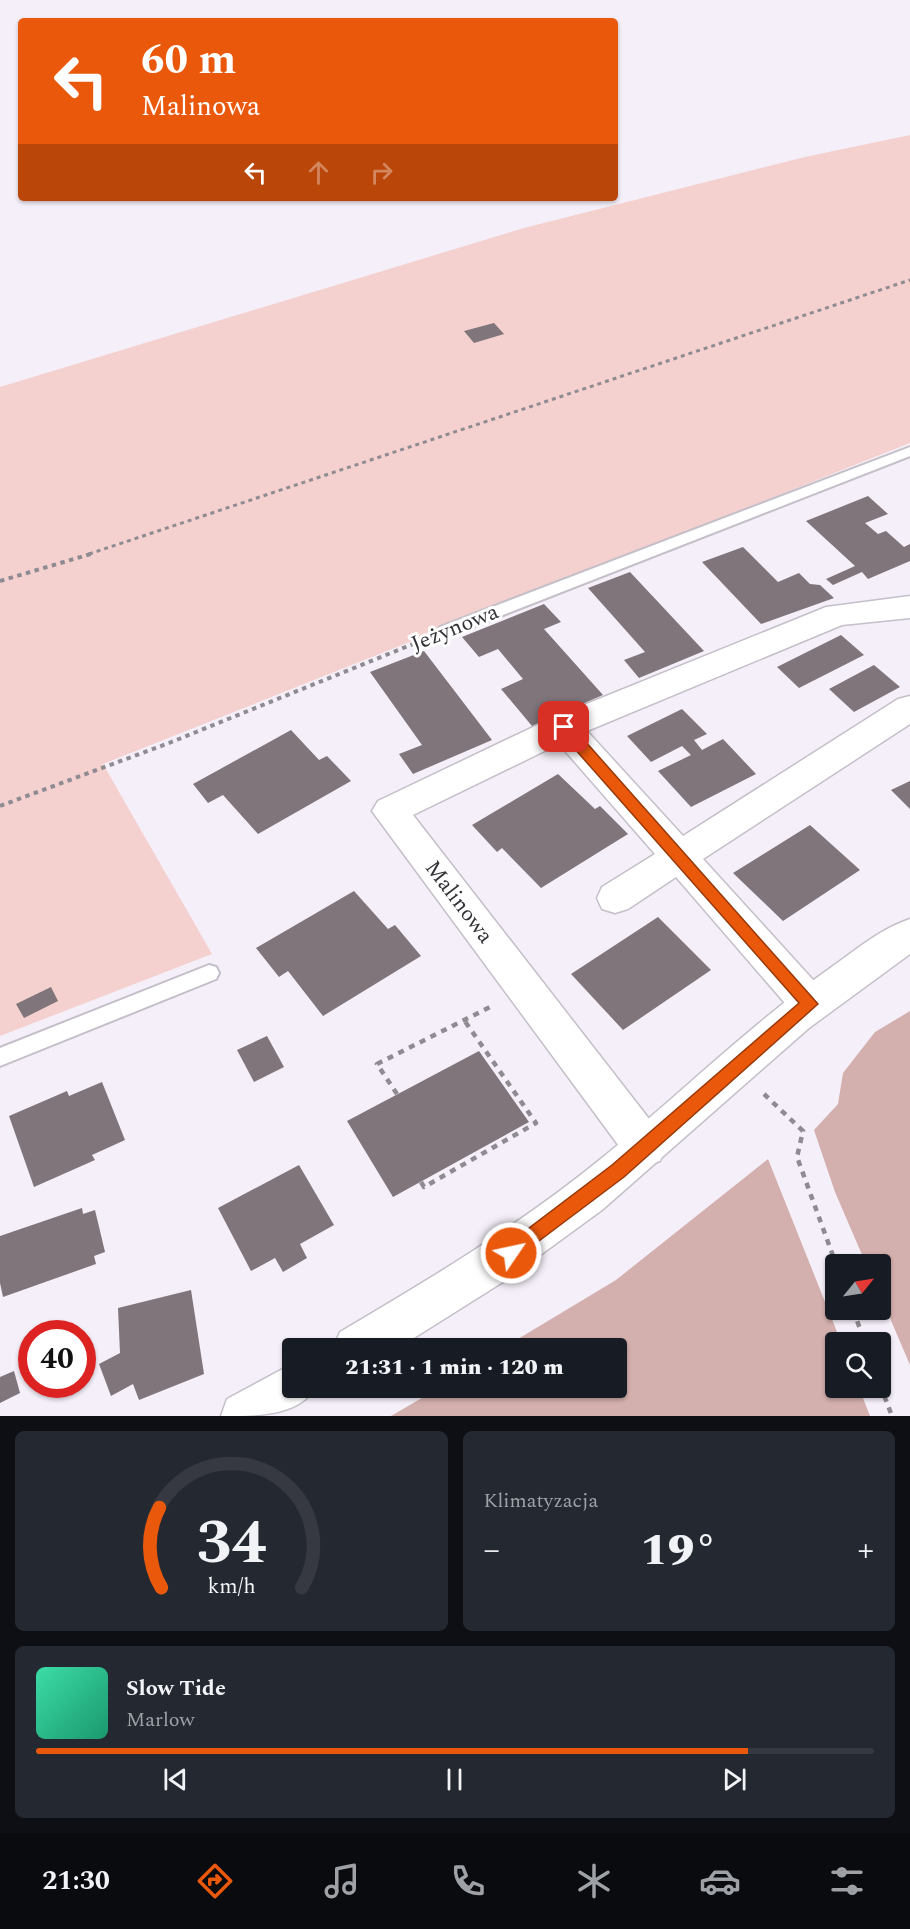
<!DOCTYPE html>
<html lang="pl">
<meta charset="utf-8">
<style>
:root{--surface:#171b24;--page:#242831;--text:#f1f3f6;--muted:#9ea1a6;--line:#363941;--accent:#ea580c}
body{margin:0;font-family:Spectral,serif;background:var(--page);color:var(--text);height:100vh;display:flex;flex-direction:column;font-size:22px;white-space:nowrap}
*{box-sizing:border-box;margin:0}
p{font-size:20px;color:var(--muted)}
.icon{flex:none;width:33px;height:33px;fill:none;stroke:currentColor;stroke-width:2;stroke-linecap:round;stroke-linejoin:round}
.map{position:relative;height:1416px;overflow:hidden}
.sheet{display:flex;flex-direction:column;gap:15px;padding:15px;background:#0d0f14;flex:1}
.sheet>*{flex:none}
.guide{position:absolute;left:18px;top:18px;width:600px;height:183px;border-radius:6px;box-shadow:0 2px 4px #0004;background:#ea580c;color:#fff;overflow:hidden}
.needle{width:39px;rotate:60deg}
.controls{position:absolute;left:825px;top:1254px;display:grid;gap:12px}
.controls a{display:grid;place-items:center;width:66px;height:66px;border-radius:6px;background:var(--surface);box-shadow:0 2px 4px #0004;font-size:30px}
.speed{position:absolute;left:18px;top:1320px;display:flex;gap:12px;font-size:30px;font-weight:700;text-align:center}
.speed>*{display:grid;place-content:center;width:78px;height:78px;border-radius:50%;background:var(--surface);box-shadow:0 2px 4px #0004;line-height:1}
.speed .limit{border:9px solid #d22;background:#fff;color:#111}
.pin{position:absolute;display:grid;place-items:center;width:51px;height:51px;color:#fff;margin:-26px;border-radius:12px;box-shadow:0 3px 9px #0006}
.me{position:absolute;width:66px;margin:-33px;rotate:56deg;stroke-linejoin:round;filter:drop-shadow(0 0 4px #0008)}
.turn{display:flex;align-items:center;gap:21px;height:126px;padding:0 24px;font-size:27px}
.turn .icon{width:78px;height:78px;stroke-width:2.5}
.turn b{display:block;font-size:42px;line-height:51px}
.lanes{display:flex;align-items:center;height:57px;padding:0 24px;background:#0003;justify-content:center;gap:30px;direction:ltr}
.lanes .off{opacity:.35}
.big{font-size:45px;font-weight:800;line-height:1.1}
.sheet .tile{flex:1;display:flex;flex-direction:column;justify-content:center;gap:9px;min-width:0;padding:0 21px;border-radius:9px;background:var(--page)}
.sheet .dial{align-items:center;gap:0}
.dial svg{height:156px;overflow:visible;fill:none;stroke:var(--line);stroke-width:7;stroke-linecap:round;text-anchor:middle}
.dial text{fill:var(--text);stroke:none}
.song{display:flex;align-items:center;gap:18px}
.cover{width:72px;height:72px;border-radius:9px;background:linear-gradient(135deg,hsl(160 70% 55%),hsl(160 70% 35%))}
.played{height:6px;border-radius:3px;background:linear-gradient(90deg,var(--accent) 85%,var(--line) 85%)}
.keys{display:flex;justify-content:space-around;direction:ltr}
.heat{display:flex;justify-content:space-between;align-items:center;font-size:33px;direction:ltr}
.sheet .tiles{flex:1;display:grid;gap:15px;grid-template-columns:1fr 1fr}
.tile:last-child{grid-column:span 2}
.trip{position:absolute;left:282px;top:1338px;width:345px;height:60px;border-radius:6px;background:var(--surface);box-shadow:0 2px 4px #0004;font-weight:800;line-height:60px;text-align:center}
.tabs{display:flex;height:96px;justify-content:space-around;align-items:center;background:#090b0e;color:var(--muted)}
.tabs .icon{width:42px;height:42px}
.tabs .current{color:var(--accent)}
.tabs b{font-size:27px;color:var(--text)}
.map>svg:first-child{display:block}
.green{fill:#f4d1cf}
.forest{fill:#d3afad}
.building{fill:#7f757a}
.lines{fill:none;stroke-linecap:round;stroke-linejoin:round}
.service-casing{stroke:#c4bfc8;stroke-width:4}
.minor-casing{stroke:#c4bfc8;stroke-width:3}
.tertiary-casing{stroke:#c4bfc8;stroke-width:3}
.path-far2{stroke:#8f8b92;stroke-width:3;stroke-dasharray:4 4;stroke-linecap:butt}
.path-far1{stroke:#8f8b92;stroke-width:4;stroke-dasharray:4.5 4.5;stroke-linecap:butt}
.path{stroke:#8f8b92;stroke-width:4.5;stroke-dasharray:6 6;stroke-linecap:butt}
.service{fill:#fff;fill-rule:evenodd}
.minor{fill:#fff;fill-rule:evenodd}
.tertiary{fill:#fff;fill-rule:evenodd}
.route{fill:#ea580c;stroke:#983908;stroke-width:1.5}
.labels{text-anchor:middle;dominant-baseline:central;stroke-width:6;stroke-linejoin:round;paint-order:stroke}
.street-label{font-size:22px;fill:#343236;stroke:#fff}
</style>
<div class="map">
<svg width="910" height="1416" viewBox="0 0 910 1416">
<rect width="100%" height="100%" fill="#f5eff9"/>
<!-- green -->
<path class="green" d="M910,135V443L103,764L212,954L0,1036V387L524,228L805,157Z"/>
<!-- forest -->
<path class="forest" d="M910,1011V1365L881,1297L880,1264H866L835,1192L814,1130L838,1104L843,1073L875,1032Z
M768,1159L841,1342H836V1388H859L870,1416H391L439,1388H616V1348H503L616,1280Z"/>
<!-- building -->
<path class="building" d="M494,323L504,334L474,343L464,331Z
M868,496L888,514L865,523L878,534L886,531L904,547L910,544V561L868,579L862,572L833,585L826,579L855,566L806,521Z
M743,547L778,582L799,573L810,584L820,585L834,598L761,624L702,562Z
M630,572L704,651L639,678L624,660L645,652L588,588Z
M544,604L561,622L544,629L603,695L532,726L501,689L523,679L498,649L479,657L462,637Z
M841,635L864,655L799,688L777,667Z
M424,651L492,740L413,774L399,754L422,745L370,672Z
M874,665L900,687L854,712L829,689Z
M682,709L707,734L694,740L702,750L723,739L756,774L691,807L658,771L691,755L682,746L651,762L627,736Z
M291,730L319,760L327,756L351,781L258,834L223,795L208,803L193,784Z
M558,774L595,809L600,806L628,834L541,888L502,848L497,852L472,825Z
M910,781V809L891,790Z
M810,825L860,870L783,921L733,873Z
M354,891L388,929L395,925L421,956L323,1016L288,971L279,977L256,948Z
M658,917L711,970L623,1030L571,974Z
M51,987L58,1001L24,1018L16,1004Z
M267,1036L284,1067L254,1082L237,1050Z
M479,1051L529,1122L393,1197L347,1121Z
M102,1082L125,1140L92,1155L95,1160L34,1187L9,1116L67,1091L69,1096Z
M299,1165L334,1225L300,1244L307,1258L283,1272L275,1258L251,1271L218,1208Z
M82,1208L83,1214L95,1210L105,1252L94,1256L96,1264L3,1297L0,1283V1236Z
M191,1290L204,1374L139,1400L133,1384L111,1396L99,1364L120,1353L118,1308Z
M14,1371L20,1393L0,1403V1377Z"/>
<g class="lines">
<defs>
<path id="service" d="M910,447V456L452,635L446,636L438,631L440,627Z
M209,965L216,967L219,973L216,979L0,1066V1048Z"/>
<path id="minor" d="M910,596V618L842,625L587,731L683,836L898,699L910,696V724L703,859L824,992L829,1004L824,1016L810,1021L796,1016L676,877L628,909L615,913L602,909L597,898L602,887L655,854L559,744L413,815L660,1133L666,1147L660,1161L645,1166L630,1161L372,811L378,801L552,718L826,607Z"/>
<path id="tertiary" d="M910,919V954L809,1028L602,1210L506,1280L398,1348H333L340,1332C430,1279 520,1225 602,1158C679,1095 751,1024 833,966C857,949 882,928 910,919Z
M292,1364V1388H315C298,1416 258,1416 221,1416L227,1399Z"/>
</defs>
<!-- service casing -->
<use href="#service" class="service-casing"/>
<!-- minor casing -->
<use href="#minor" class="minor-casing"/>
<!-- tertiary casing -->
<use href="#tertiary" class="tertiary-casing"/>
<!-- path-far2 -->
<path class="path-far2" d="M89,554L910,280"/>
<!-- path-far1 -->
<path class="path-far1" d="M0,581L94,553
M0,806L169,743L423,640"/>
<!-- path -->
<path class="path" d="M397,1094L377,1064L492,1006
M764,1094L803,1131L797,1157L836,1264
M421,1182L424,1187L536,1123L464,1020
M853,1310L865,1342
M880,1385L892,1416"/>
<!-- service -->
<use href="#service" class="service"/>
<!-- minor -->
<use href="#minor" class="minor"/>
<!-- tertiary -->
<use href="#tertiary" class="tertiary"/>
</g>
<!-- route -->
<path class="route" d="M564,722L569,723L818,1004L624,1177L511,1262L504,1260L502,1253L504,1247L612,1165L799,1003L559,731L557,727Z"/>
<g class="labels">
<!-- street labels -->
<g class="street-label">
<text transform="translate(455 628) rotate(-22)">Jeżynowa</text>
<text transform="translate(459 902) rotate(53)">Malinowa</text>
</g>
</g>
</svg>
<div class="controls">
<a><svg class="needle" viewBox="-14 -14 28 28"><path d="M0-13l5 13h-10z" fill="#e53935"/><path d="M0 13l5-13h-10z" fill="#9ea1a6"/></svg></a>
<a><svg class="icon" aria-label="search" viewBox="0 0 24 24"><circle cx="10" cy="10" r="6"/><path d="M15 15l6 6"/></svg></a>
</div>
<div class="speed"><div class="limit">40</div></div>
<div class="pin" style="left:564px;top:727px;background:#d93025"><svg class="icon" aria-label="arrive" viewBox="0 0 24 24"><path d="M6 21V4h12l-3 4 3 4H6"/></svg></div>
<svg class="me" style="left:511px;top:1253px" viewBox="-20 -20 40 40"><circle r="17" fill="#ea580c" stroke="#fff" stroke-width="3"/><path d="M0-11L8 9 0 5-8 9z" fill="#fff"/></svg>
<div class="trip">21:31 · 1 min · 120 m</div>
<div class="guide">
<div class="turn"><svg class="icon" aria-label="left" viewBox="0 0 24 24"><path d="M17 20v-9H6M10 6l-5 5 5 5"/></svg><div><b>60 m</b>Malinowa</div></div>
<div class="lanes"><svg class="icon" aria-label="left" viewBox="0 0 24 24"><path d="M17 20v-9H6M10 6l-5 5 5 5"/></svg><svg class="icon off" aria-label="ahead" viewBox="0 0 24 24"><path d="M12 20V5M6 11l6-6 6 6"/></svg><svg class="icon off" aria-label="right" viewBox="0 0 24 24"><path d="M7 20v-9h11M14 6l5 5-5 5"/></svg></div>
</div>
</div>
<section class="sheet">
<div class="tiles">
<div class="tile dial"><svg viewBox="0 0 100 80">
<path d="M14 69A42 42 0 1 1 86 69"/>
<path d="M14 69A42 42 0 0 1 13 28" stroke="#ea580c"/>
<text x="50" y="56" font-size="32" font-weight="700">34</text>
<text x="50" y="72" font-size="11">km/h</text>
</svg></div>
<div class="tile"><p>Klimatyzacja</p>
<div class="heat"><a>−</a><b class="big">19°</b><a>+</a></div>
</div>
<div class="tile">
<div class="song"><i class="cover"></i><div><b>Slow Tide</b><p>Marlow</p></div></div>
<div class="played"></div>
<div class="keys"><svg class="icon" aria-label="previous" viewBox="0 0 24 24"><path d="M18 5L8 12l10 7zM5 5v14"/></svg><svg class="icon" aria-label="pause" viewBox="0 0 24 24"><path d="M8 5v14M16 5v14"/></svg><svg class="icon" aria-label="next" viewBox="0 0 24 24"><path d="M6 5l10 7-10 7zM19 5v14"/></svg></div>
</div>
</div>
</section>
<nav class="tabs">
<b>21:30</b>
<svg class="icon current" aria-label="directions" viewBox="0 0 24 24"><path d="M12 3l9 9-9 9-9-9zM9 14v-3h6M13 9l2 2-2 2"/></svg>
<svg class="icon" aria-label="music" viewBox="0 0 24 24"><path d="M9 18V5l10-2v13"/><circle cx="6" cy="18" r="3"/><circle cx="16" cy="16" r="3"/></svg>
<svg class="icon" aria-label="phone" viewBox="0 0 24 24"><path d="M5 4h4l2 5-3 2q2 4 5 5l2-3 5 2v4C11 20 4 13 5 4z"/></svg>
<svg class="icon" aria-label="climate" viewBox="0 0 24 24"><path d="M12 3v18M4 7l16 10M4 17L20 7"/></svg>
<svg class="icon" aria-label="car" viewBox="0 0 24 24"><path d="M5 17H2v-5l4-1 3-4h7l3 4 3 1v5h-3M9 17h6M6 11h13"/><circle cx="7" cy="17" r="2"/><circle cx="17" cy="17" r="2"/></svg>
<svg class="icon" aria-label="filters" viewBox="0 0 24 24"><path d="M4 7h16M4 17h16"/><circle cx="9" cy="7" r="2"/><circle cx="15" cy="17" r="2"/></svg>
</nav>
